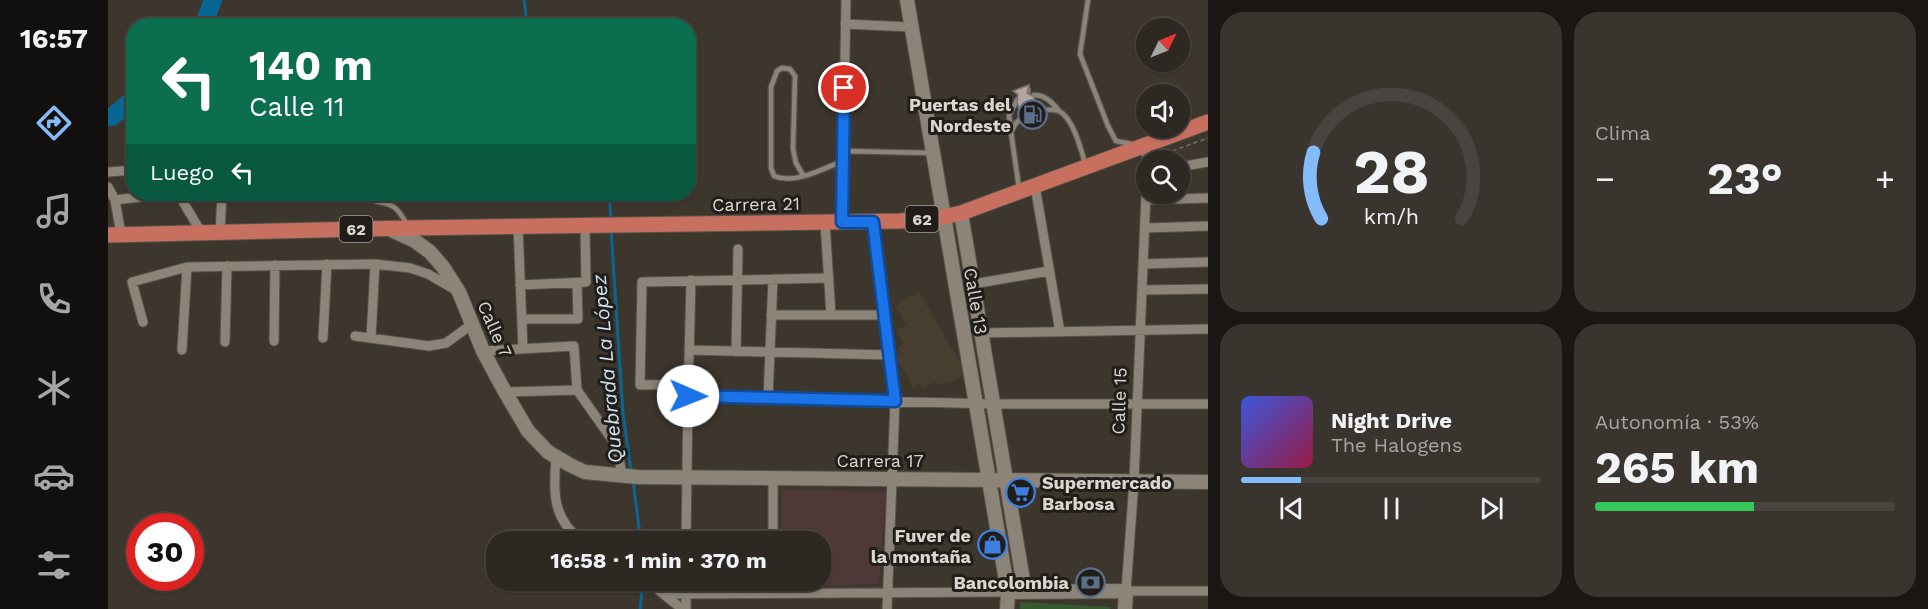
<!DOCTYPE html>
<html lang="es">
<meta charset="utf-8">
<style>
:root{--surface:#2e2822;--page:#3a342f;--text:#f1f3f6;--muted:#a7a6a5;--line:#494440;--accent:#84bcfb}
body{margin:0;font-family:"Work Sans",sans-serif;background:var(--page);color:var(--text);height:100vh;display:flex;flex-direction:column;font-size:22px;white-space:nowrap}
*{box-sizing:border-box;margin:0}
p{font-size:20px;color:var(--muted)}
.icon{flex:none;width:33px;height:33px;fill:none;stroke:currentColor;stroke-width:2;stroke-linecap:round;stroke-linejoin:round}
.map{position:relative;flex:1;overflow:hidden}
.details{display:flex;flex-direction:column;gap:12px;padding:12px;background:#191613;width:720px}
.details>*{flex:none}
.hud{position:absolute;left:18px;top:18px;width:570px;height:183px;border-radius:24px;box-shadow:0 2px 4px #0004,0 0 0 2px var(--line);background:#0b6e4f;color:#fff;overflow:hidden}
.needle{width:39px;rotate:47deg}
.tools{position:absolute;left:1028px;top:18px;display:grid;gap:12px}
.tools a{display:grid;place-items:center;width:54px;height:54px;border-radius:50%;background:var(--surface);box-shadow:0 2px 4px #0004,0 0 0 2px var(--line);font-size:30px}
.speed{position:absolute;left:18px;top:513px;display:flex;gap:12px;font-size:30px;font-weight:700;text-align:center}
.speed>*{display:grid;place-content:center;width:78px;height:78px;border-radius:50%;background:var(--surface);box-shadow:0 2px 4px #0004,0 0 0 2px var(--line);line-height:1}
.speed .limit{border:9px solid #d22;background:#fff;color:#111}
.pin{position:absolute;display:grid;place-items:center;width:51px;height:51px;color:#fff;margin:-26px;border:3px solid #fff;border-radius:50%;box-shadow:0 2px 6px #0007}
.me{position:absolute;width:66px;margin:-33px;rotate:91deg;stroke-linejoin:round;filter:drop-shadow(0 0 4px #0008)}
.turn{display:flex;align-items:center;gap:21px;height:126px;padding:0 24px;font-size:27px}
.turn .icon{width:78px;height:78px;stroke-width:2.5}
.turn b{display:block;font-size:42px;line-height:51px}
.then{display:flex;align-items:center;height:57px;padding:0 24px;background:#0003;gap:12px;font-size:22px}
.big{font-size:45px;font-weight:700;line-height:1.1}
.details .widget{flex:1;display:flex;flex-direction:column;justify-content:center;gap:9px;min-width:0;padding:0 21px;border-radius:24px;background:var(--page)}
.details .dial{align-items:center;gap:0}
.dial svg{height:156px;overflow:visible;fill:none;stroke:var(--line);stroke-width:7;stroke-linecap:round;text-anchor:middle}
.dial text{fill:var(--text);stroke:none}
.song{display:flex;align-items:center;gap:18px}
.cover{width:72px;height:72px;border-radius:9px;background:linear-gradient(135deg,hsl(230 70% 55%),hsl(340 70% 35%))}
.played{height:6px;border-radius:3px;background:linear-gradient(90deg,var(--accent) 20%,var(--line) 20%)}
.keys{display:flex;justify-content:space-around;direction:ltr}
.heat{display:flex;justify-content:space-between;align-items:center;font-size:33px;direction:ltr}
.charge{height:9px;border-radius:4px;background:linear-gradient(90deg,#34c759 53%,var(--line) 0)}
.details .tiles{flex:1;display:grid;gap:12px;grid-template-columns:repeat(2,1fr)}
.trip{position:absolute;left:378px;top:531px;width:345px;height:60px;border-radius:24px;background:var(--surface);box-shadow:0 2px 4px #0004,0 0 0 2px var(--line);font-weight:700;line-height:60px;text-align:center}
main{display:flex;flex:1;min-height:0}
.tab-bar{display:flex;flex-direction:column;width:108px;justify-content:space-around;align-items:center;background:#12100e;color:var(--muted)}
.tab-bar .icon{width:42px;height:42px}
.tab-bar .active{color:var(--accent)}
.tab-bar b{font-size:27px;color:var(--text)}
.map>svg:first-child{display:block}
.built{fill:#483e2f}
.medical{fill:#4e3938}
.forest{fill:url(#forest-crowns)}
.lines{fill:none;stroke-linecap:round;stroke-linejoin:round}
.stream{stroke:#086692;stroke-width:3}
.river{stroke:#086692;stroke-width:18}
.lane-casing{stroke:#575249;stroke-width:7}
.street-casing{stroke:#575249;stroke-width:11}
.secondary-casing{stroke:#575249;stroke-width:16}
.primary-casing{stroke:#575249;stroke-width:17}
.path{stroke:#736d65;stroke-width:1.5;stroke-dasharray:4.5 3;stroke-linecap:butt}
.lane{stroke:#8c8479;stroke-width:4.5}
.street{stroke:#8c8479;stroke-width:9}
.secondary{stroke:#8c8479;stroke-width:14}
.primary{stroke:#c77060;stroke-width:15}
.wall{fill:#9b8e8a}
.shaded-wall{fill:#7e7470}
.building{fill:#b4a5a0;stroke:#7e7470;stroke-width:1.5}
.route-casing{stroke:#114b97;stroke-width:15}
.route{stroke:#1a73e8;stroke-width:10}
.labels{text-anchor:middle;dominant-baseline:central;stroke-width:6;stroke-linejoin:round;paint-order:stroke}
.shield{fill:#211e1a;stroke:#a29f99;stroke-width:1.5}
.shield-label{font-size:16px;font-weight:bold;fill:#dad6d0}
.poi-label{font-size:18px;font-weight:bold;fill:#dad6d0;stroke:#211e1a;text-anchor:end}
.street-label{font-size:18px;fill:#dad6d0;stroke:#211e1a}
.water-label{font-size:20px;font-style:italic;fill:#cee4f3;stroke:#211e1a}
</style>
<main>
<nav class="tab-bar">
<b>16:57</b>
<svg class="icon active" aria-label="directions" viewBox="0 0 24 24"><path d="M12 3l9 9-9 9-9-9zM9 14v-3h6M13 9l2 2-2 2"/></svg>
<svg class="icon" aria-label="music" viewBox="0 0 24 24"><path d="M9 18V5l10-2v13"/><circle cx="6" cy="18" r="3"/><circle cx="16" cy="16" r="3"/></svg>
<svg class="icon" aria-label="phone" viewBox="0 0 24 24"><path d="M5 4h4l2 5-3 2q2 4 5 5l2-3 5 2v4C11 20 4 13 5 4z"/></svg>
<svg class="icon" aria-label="climate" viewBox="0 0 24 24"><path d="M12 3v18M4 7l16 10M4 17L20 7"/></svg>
<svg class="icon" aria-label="car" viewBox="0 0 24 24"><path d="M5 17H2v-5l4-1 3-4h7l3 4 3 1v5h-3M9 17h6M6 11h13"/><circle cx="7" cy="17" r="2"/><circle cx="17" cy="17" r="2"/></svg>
<svg class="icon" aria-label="filters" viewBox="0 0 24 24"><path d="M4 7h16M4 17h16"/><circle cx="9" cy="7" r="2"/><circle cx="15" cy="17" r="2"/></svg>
</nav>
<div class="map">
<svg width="1100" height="609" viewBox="0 0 1100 609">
<defs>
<pattern id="forest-crowns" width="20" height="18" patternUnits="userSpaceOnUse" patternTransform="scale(1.5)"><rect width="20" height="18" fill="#355a30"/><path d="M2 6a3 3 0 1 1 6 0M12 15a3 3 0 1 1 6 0" fill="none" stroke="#52714d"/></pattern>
</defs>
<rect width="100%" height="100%" fill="#3d362d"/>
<!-- built -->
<path class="built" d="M811,292L858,373L840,384L838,381L829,386L827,382L815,389L811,383L805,387L787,356L793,353L790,347L796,344L788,330L798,325L787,306Z"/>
<!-- medical -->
<path class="medical" d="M674,489L778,492L771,584L671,587V581L712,580V542L672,541Z"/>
<!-- forest -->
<path class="forest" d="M912,602L1002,607V609H912Z"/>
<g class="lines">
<!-- stream -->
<path class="stream" d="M416,0L418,14L417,26
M501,194L503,220
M503,230L515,413L523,471
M525,481L533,542
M532,609L535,581"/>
<!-- river -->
<path class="river" d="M95,26L105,0
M0,117H4L26,98"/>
<defs>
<path id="lane" d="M980,0L972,54L1000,126L1008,141L1024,144
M926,95C937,95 944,102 951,111
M932,111C937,110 946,109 951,111C965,118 973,149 977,163
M903,131L901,115L909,100
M735,151L823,153
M695,175L688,163L685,149L687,76L682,69L674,68L669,71L663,87V168L666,176C687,185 716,168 735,161
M911,188L903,132L908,123L915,117
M252,194C275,210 283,193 299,225"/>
<path id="street" d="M737,24L802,27
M1036,147L1040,160
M1071,167L1100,162
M0,172L26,170
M927,186L952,332
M0,187L7,200
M68,194L71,195L93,232
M1038,194L1026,481L1018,591H1100
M1038,200L1100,198
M734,222L738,0
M765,222L787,401L779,609
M717,223L723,315
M410,227L415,349
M1037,228L1100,226
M112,232L114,194
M13,234L7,200L59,194
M1035,264L1100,262
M865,284L941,271
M412,285L478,282L477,226
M1034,290L1100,289
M663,315H776
M414,319H470L469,283
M35,322L24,282L79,267L267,264L302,268L320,274L346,289
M874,333L1100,329
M247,336L321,346L338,343L363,325
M215,338L219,264
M263,338L267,264
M166,341L167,265
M117,342L119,266
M74,350L79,267
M581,350L781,355
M375,351L466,346L469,390L505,441L511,457L514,477
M628,352L630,249
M580,384L532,385L534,282L721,278
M397,392L469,390
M580,396L885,404H1100
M660,398L665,279
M448,458C445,492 444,519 475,542
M578,542L580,396L583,280
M665,542V478
M538,580L574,609
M665,593V580
M556,594L900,592
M578,609V580"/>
<path id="secondary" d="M799,0L900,592L899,609
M853,213L917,592
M281,229L307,241L322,252L335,267L351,292L375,351L397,392L420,431L440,452L462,465L477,472L530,477L1100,482
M908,592L1018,591L1017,609"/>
<path id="primary" d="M0,235L300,228L792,221L835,217L853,213L1100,122"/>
</defs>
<!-- lane casing -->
<use href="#lane" class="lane-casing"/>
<!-- street casing -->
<use href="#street" class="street-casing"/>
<!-- secondary casing -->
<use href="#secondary" class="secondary-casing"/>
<!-- primary casing -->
<use href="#primary" class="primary-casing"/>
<!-- path -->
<path class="path" d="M1050,156L1100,138"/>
<!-- lane -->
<use href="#lane" class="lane"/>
<!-- street -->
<use href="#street" class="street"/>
<!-- secondary -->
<use href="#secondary" class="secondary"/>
<!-- primary -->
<use href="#primary" class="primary"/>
</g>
<!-- wall -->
<path class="wall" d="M923,89L922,94L927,100L930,107L928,111L934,117L917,123L915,119L916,114L914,113L911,109L910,96L905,91Z"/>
<!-- shaded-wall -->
<path class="shaded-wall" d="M921,85L923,89L922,96L919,93Z
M925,96L930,107L928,112L925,109Z"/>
<!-- building -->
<path class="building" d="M921,85L919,93L925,96L928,103L925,109L931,113L915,119L917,112L911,109L909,101L910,94L905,91Z"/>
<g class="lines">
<defs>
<path id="route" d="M580,396L787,401L765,222H734L736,88"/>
</defs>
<!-- route casing -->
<use href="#route" class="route-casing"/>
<!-- route -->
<use href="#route" class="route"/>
</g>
<!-- icons -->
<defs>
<symbol id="fuel-ring" viewBox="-11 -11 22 22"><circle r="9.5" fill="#211e1a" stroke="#5c6f8a" stroke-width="1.5"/><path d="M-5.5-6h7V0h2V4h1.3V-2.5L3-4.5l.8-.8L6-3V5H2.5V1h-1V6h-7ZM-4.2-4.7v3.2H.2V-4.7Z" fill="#5c6f8a"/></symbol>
<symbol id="supermarket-ring" viewBox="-11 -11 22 22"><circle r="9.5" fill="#211e1a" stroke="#3f7fe0" stroke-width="1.5"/><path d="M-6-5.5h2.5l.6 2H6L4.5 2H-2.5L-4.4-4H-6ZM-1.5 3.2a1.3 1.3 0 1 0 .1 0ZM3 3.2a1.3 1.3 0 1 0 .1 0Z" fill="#3f7fe0"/></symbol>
<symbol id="shop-ring" viewBox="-11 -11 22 22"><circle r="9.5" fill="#211e1a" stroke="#3f7fe0" stroke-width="1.5"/><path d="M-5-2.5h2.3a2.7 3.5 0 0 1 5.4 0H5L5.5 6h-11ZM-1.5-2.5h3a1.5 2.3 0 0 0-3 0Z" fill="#3f7fe0"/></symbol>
<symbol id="bank-ring" viewBox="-11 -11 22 22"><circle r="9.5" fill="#211e1a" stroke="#5c6f8a" stroke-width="1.5"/><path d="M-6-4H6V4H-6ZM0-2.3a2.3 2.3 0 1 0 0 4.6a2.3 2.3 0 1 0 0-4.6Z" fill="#5c6f8a"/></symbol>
</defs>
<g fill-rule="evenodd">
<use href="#fuel-ring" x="908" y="98" width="33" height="33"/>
<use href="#supermarket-ring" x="896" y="476" width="33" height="33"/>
<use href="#shop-ring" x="868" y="528" width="33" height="33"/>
<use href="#bank-ring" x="966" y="566" width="33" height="33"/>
</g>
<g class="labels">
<!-- shield labels -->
<g class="shield">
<rect x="797.5" y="206" width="33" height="26" rx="4.5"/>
<rect x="231.5" y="216" width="33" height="26" rx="4.5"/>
</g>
<g class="shield-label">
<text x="814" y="219">62</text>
<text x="248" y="229">62</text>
</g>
<!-- poi labels -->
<g class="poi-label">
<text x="903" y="104">Puertas del<tspan x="903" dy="21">Nordeste</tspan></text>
<text x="934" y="482" text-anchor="start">Supermercado<tspan x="934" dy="21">Barbosa</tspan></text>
<text x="863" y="535">Fuver de<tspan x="863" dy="21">la montaña</tspan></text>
<text x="961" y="582">Bancolombia</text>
</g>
<!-- street labels -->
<g class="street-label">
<text transform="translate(648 204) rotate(-1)">Carrera 21</text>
<text transform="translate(868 301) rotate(80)">Calle 13</text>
<text transform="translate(387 329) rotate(66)">Calle 7</text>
<text transform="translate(1011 401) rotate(-88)">Calle 15</text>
<text x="772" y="460">Carrera 17</text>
</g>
<!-- water labels -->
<g class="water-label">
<text transform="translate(499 369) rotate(-95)">Quebrada La López</text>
</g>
</g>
</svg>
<div class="tools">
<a><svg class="needle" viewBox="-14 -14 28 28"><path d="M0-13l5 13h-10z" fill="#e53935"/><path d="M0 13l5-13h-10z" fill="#a7a6a5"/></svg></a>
<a><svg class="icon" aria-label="sound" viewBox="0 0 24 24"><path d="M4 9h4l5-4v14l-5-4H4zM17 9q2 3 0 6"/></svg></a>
<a><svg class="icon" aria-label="search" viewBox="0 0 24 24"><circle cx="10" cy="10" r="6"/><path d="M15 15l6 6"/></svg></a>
</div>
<div class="speed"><div class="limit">30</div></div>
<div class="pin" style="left:736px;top:88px;background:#d93025"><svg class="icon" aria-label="arrive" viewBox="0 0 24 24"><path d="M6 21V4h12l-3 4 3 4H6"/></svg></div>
<svg class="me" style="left:580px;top:396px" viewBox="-20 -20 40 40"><circle r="19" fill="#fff"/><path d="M0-13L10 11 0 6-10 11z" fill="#1a73e8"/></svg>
<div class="trip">16:58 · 1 min · 370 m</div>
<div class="hud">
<div class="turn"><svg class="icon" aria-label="left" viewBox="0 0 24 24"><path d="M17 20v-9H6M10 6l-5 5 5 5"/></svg><div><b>140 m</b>Calle 11</div></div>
<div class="then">Luego<svg class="icon" aria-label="left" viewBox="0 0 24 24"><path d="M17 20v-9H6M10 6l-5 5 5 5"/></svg></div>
</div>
</div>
<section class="details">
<div class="tiles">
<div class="widget dial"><svg viewBox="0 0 100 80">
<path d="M14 69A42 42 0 1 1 86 69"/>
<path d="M14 69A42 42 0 0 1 10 35" stroke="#84bcfb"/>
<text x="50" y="56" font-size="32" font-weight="700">28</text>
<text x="50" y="72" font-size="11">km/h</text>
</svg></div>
<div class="widget"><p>Clima</p>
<div class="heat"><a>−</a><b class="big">23°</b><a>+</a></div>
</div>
<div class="widget">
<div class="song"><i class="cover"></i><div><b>Night Drive</b><p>The Halogens</p></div></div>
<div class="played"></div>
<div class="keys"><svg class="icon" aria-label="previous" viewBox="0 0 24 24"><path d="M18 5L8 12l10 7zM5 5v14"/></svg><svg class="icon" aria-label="pause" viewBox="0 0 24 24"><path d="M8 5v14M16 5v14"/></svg><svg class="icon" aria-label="next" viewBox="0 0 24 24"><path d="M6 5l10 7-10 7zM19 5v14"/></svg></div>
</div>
<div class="widget"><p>Autonomía · 53%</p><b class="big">265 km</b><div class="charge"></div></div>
</div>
</section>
</main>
